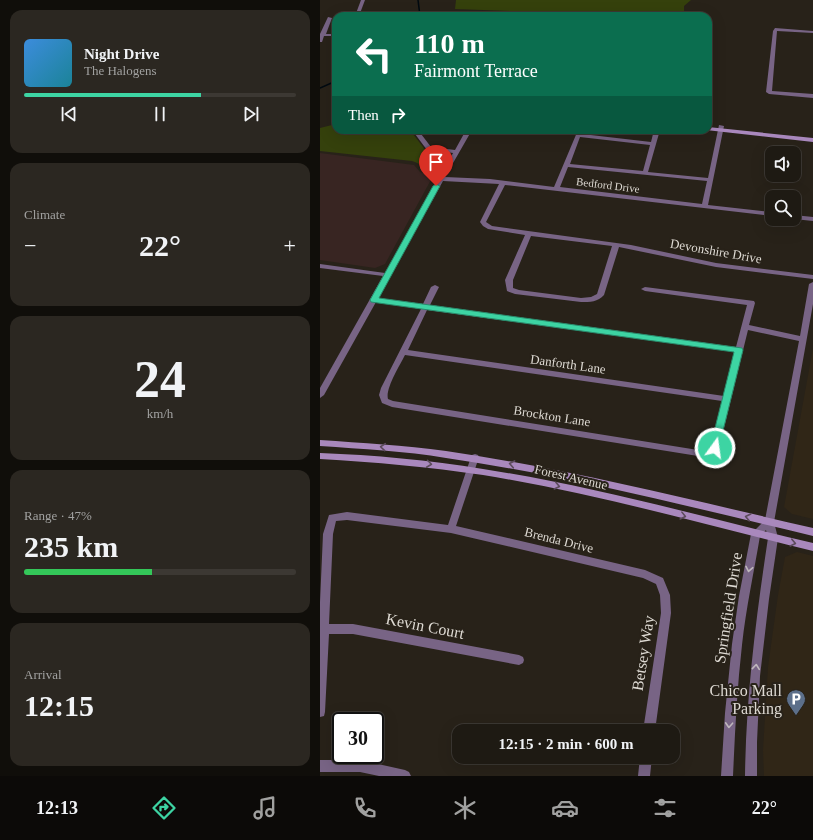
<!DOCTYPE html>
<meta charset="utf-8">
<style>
:root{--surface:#1e1a13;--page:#2b2721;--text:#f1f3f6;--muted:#a1a1a0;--line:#3c3833;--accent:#3dd4a3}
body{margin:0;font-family:Georgia,serif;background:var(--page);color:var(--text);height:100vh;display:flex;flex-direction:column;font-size:15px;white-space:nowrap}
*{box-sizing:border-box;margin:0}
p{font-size:13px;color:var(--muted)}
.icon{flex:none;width:22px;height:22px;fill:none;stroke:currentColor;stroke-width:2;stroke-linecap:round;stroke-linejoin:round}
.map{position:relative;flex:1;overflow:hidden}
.sheet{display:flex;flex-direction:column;gap:10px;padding:10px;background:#100e0a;width:320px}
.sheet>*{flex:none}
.guide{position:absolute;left:12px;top:12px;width:380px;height:122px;border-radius:12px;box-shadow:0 4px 16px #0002,0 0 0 1px var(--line);background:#0b6e4f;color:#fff;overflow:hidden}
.fabs{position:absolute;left:445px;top:146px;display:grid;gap:8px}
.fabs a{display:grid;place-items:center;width:36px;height:36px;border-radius:8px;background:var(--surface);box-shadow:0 4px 16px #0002,0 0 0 1px var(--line);font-size:20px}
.speed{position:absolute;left:12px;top:712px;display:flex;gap:8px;font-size:20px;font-weight:700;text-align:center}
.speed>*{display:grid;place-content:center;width:52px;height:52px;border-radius:50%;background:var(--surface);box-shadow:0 4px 16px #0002,0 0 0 1px var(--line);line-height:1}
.speed .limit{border:2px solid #111;border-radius:6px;background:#fff;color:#111}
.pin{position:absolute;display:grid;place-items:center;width:34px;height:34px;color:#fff;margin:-41px -17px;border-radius:50% 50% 50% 0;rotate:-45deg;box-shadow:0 0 4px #0007}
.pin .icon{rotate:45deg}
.me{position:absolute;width:44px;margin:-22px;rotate:14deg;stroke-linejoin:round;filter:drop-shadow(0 0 3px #0008)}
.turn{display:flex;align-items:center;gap:14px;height:84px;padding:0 16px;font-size:18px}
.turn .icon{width:52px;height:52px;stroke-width:2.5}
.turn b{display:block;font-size:28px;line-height:34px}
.then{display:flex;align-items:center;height:38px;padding:0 16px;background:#0003;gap:8px;font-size:15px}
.big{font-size:30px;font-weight:600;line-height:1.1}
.sheet .widget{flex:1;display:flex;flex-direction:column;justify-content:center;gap:6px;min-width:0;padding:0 14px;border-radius:12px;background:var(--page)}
.sheet .dial{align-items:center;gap:0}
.dial b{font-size:52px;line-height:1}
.song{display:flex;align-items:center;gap:12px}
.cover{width:48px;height:48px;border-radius:6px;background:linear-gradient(135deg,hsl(210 70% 55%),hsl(190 70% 35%))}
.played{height:4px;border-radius:2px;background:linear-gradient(90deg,var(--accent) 65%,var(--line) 65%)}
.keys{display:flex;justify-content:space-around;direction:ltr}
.heat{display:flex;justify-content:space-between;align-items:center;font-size:22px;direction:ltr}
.charge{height:6px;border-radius:3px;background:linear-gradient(90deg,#34c759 47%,var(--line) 0)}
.trip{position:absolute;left:132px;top:724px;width:228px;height:40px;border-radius:12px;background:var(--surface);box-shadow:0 4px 16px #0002,0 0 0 1px var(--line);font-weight:600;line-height:40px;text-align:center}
.tabs{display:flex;height:64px;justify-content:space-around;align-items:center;background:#0c0a08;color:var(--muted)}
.tabs .icon{width:28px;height:28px}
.tabs .active{color:var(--accent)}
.tabs b{font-size:18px;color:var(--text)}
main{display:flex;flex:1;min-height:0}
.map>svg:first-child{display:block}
.built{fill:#302617}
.education{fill:#382522}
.green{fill:#35410c}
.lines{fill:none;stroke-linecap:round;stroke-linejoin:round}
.stream{stroke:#010a11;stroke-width:1.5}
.street{fill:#786485;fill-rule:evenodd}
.secondary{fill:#a988bd;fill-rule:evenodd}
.oneway{stroke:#5c4b5b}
.oneway2{stroke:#bfb7bc}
.route{fill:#3dd4a3;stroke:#288a6a}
.labels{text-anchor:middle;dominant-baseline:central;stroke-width:4;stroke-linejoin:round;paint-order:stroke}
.far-street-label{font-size:11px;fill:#dedad3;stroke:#282219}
.street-label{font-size:13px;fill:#dedad3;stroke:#282219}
.near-street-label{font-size:16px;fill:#dedad3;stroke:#282219}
.near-poi-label{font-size:16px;fill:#dedad3;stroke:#282219;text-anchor:end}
</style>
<main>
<section class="sheet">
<div class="widget">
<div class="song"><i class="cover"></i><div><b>Night Drive</b><p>The Halogens</p></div></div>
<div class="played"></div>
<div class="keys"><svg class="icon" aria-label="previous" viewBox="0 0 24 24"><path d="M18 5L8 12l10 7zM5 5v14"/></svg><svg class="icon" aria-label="pause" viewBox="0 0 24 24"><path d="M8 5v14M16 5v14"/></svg><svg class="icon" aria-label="next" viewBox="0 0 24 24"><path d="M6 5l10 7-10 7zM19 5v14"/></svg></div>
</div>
<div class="widget"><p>Climate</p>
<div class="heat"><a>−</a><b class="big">22°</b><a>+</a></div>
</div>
<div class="widget dial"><b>24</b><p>km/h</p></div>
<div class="widget"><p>Range · 47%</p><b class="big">235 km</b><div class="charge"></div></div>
<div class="widget"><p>Arrival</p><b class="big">12:15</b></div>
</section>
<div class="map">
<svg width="493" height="776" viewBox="0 0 493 776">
<rect width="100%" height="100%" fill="#282219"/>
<!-- built -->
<path class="built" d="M493,348V519L472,514L464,507Z
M477,552L493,556V776H444L443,750L448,667L458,595L465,557Z"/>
<!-- education -->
<path class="education" d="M0,153L94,165L100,172L113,176L65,264L55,268L0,260Z"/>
<!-- green -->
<path class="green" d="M136,0H371L364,6V15L335,12L330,16L135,9Z
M16,124V130H90L106,151L129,153V155L117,173C106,171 102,164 92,161L0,151V128Z"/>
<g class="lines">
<!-- stream -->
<path class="stream" d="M98,0L100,16
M0,88L16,81"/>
<!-- street -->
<path class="street" d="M41,0H45L39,16H35Z
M8,17L12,18L6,34H16V36H4L2,42H0V34Z
M455,28L493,31V33L457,31L452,91L493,94V98L449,94L446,92L453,31Z
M399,125L404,126L388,205L452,212V216L185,185L166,222L172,226L311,245L396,263L493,275V279L396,267L299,247L284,295C278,302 270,302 261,302L195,294L187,291L185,280L205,235L168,229L163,226L160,222L179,184L123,181L58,298L103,304L111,287L115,285L119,287L110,305L416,347L427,305L325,291L321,289L325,287L434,301L435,303L429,325L480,336L489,284L493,282V304L454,522L458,538L449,599L440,676L437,742V776H425C426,696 436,617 448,538L446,530L440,536C434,572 426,608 422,645C417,688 415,732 413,776H401L405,713L412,644L419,596L431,534L445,520L479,341L428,330L399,448C394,456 387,456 378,456L72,407L62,403L59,395L61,388L101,309L56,302L4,395L0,398V388L63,276L0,268V264L65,273L133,153L107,150L92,130H98L111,147L135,150L146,130H152L125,177L170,179L234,187L258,130H262V134L331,142L334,130H340L328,172L388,178ZM260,137L330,145L323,171L250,164ZM248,167L387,181L382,204L240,187ZM211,236L292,246L277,294L271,297L261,298L199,290L193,288V280ZM107,310L415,352L404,396L88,350ZM85,355L402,401L391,446L387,450H378L73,401L68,399C65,389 80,365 85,355Z
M474,215L493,217V221L474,219Z
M155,454L158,455L159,457L136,526L325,570L343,578L350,595L351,613L335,731H323L341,613L340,595L336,584L323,578L131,533L27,520L16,521L13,534L9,624H33L199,655L203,657L204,660L203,663L199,665L33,634H9L5,712L4,716L0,717V602L3,534L9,515L27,512L128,525L151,457L152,455Z
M320,757H332L330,776H318Z
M0,760H40L85,770L89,772L91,776H59L40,772H0Z"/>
<!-- secondary -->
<path class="secondary" d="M388,127L493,138V142L386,130H388Z
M0,440C42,443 84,445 126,451C250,469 371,500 493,528V536C371,507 250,476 126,458C85,451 42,449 0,446Z
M0,453C54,455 109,460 163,469C274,486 383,517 493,543V551C383,524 274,493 163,475C109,467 55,462 0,459Z"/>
</g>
<!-- one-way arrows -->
<defs><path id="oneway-chevron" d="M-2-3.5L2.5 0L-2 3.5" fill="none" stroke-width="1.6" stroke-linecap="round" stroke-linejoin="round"/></defs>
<g class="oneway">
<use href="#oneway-chevron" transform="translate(63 447) rotate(-175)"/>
<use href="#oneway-chevron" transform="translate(109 464) rotate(7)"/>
<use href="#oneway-chevron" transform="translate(192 464) rotate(-169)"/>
<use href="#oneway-chevron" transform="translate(237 486) rotate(13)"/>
<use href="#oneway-chevron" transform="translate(363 516) rotate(14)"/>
<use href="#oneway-chevron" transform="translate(428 517) rotate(-167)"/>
<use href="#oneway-chevron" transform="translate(473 543) rotate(13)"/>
</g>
<g class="oneway2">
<use href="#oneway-chevron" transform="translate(429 569) rotate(101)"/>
<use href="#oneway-chevron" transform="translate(436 667) rotate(-84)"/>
<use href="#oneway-chevron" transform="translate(409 725) rotate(93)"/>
</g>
<!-- route -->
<path class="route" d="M116,184L120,186L59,298L422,348L423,350L398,451L395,452L390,448L414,352L51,302L50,300L113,186Z"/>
<!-- icons -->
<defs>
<symbol id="parking-pin" viewBox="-11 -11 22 30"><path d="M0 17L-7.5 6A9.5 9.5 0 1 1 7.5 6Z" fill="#5c6f8a" stroke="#282219"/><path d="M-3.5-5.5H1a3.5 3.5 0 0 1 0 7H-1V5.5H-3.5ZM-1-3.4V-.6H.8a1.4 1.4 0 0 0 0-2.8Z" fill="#fff"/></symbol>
</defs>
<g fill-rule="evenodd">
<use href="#parking-pin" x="465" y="688" width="22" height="30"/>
</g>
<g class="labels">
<!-- far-street labels -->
<g class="far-street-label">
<text transform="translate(288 185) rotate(7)">Bedford Drive</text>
</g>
<!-- street labels -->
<g class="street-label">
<text transform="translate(396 251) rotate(10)">Devonshire Drive</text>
<text transform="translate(248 364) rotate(8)">Danforth Lane</text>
<text transform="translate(232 416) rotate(9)">Brockton Lane</text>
<text transform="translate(251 477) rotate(13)">Forest Avenue</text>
<text transform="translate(239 540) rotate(14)">Brenda Drive</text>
</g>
<!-- near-street labels -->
<g class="near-street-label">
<text transform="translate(408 608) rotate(-81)">Springfield Drive</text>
<text transform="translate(105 626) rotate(11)">Kevin Court</text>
<text transform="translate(323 653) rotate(-81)">Betsey Way</text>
</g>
<!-- near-poi labels -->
<g class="near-poi-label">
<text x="462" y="690">Chico Mall<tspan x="462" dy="18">Parking</tspan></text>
</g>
</g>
</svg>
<div class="fabs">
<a><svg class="icon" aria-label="sound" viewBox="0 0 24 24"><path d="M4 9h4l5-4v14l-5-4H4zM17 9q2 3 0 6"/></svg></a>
<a><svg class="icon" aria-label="search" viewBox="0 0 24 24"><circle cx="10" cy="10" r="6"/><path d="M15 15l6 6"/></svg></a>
</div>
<div class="speed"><div class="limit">30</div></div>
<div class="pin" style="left:116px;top:186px;background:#d93025"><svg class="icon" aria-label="arrive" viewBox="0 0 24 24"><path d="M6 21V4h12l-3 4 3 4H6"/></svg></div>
<svg class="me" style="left:395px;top:448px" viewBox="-20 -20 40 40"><circle r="17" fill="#3dd4a3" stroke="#fff" stroke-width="3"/><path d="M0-11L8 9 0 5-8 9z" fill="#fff"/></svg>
<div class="trip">12:15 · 2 min · 600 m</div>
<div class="guide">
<div class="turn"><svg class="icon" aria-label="left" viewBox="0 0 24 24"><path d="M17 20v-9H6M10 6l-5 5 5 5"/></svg><div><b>110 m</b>Fairmont Terrace</div></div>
<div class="then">Then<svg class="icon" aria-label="right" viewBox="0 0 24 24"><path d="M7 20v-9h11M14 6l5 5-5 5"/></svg></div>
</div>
</div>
</main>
<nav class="tabs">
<b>12:13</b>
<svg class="icon active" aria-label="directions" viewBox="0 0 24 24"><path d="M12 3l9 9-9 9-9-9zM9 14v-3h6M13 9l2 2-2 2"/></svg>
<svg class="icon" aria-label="music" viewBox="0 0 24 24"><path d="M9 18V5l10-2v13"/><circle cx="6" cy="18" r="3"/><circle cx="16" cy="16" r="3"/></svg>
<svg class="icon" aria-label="phone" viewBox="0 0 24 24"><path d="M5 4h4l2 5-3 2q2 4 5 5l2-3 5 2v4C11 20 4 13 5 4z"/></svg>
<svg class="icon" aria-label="climate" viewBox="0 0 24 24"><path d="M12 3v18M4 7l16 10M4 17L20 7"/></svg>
<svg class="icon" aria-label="car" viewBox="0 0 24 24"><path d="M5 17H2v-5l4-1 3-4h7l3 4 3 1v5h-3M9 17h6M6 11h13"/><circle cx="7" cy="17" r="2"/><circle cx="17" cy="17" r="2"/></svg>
<svg class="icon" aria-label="filters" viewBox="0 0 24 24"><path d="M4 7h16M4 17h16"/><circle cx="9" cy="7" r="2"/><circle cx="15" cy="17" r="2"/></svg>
<b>22°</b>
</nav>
